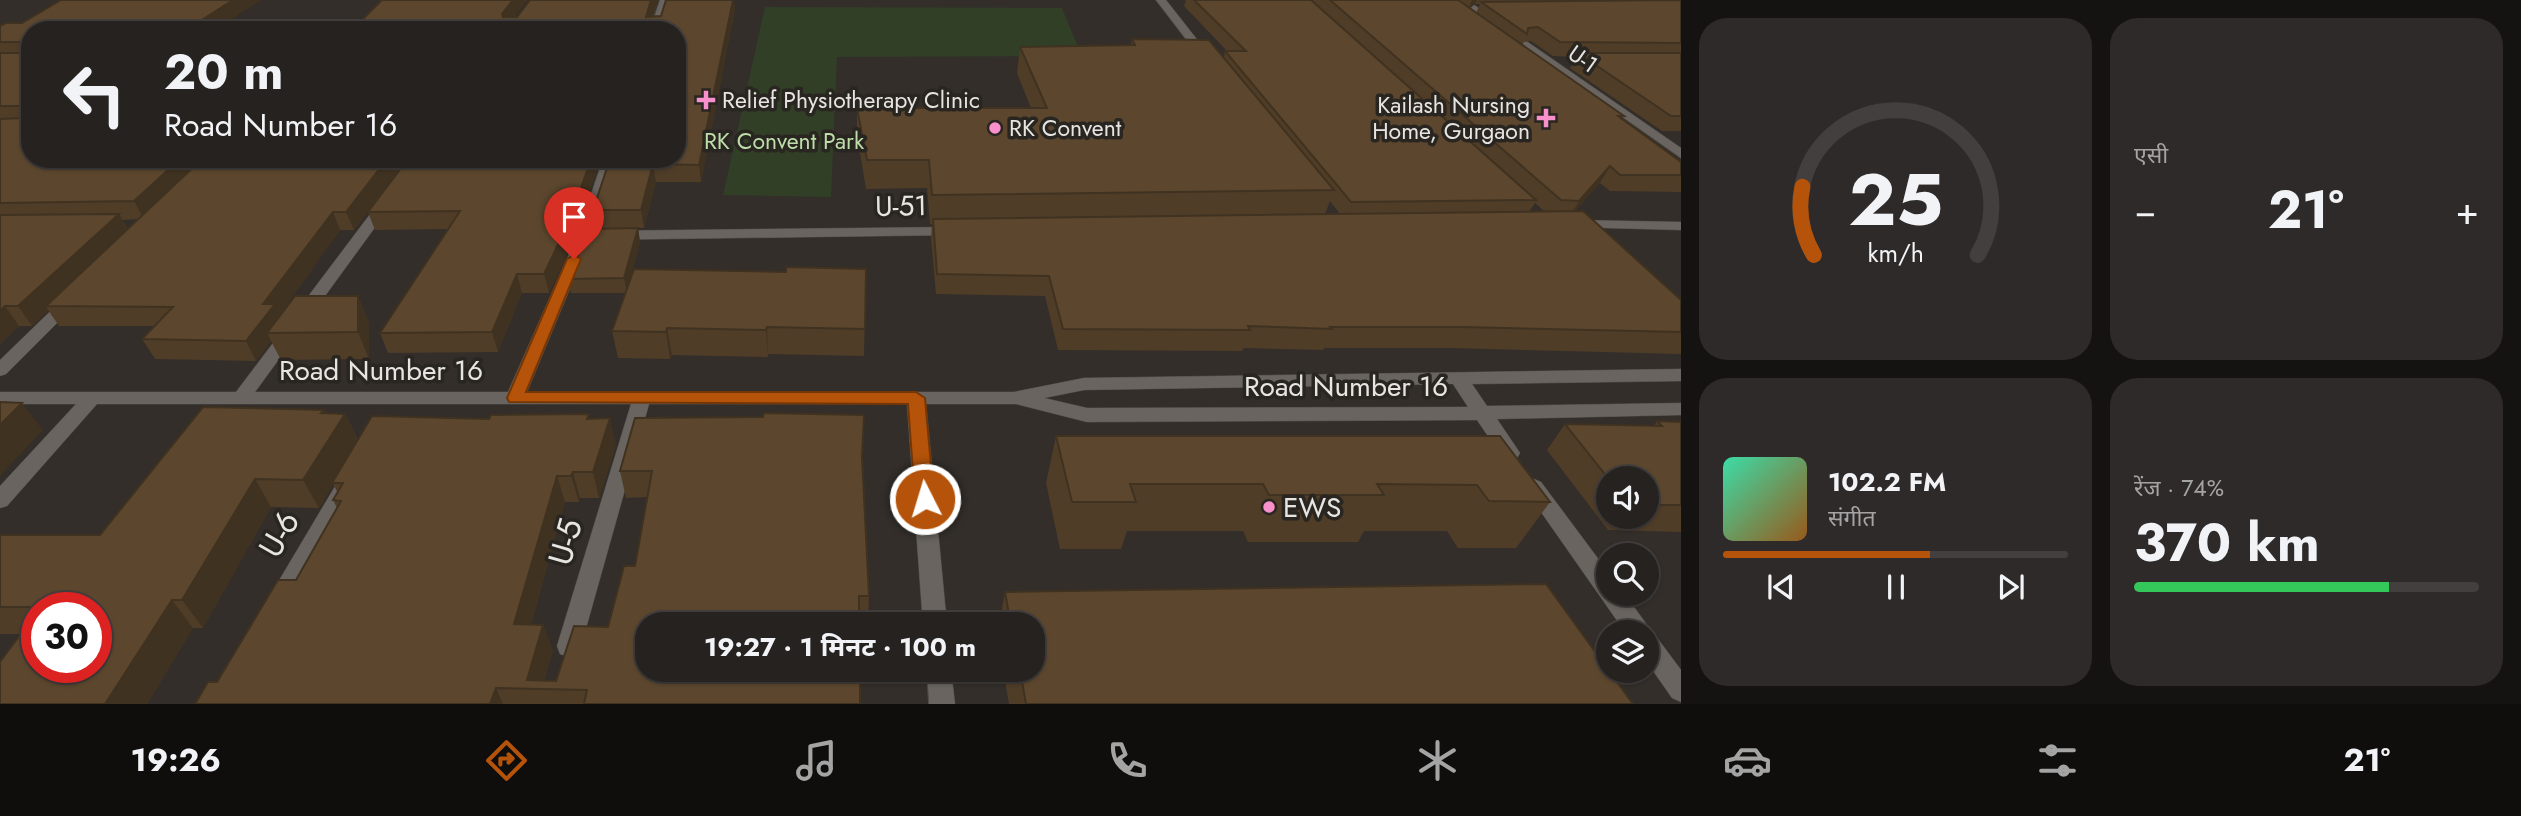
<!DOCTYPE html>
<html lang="hi">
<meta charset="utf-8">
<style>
:root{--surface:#262220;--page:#2e2a29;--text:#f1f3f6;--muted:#a4a4a5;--line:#423f3e;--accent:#b45309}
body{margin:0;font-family:Jost,"Noto Sans Devanagari",sans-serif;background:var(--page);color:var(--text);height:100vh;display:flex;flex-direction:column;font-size:26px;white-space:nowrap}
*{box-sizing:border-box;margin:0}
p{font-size:23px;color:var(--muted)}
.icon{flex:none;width:38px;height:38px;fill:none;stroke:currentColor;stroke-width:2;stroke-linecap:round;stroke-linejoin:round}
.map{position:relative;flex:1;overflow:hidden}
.details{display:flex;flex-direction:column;gap:18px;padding:18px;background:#151312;width:840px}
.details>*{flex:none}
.hud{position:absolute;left:21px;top:21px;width:665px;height:147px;border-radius:28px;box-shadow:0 2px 5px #0004,0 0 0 2px var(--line);background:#262220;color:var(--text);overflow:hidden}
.tools{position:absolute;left:1596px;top:466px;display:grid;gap:14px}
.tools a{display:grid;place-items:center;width:63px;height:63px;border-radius:50%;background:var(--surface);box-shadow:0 2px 5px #0004,0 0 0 2px var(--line);font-size:35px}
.speed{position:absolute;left:21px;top:592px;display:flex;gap:14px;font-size:35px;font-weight:700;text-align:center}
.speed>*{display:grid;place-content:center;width:91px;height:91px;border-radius:50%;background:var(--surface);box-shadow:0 2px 5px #0004,0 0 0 2px var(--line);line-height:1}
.speed .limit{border:10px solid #d22;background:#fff;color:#111}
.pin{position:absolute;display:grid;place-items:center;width:60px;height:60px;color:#fff;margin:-72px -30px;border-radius:50% 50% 50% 0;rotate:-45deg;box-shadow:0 0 7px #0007}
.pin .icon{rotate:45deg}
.me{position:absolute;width:77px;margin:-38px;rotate:355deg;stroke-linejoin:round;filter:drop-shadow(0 0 5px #0008)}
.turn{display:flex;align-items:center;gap:24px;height:147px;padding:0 28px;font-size:32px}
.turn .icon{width:91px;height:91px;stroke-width:2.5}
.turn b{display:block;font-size:49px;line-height:60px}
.big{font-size:52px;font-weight:700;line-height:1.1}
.details .card{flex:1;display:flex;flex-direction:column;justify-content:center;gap:10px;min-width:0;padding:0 24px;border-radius:28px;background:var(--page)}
.details .dial{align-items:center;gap:0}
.dial svg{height:182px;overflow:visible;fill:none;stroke:var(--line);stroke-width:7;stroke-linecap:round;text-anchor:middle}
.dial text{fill:var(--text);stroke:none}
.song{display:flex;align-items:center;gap:21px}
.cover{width:84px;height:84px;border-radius:10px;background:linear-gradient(135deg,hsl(160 70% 55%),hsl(30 70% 35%))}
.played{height:7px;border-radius:4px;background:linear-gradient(90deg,var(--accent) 60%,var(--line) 60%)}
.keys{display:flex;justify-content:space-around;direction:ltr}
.heat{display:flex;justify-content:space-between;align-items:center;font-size:38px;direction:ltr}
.charge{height:10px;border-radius:5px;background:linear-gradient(90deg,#34c759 74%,var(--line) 0)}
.details .tiles{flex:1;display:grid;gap:18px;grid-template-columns:repeat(2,1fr)}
.trip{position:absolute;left:635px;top:612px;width:410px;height:70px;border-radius:28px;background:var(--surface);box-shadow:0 2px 5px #0004,0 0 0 2px var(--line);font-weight:700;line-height:70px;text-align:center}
.tabs{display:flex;height:112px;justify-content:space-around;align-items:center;background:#0f0e0d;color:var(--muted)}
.tabs .icon{width:49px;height:49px}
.tabs .current{color:var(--accent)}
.tabs b{font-size:32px;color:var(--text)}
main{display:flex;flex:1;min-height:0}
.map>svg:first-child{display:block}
.green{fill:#303f26}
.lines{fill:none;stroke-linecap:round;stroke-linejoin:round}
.street-casing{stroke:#4f4d48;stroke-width:1}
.street{fill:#69645f;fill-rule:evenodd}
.wall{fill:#4f3d28;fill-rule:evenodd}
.shaded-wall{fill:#403220}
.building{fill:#5c472e;stroke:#403220;stroke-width:2}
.route{fill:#b45309;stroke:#753606;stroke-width:2}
.poi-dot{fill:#f890cc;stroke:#292520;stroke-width:2.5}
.labels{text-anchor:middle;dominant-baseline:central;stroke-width:7;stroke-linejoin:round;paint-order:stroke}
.far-street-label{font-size:23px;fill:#e7e5e2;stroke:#292520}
.far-poi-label{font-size:23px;fill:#e7e5e2;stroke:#292520;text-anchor:start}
.far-park-label{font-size:23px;fill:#bddda9;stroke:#292520}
.street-label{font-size:28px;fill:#e7e5e2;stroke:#292520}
.poi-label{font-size:28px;fill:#e7e5e2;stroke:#292520;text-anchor:start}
.near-street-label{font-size:33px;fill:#e7e5e2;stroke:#292520}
</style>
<main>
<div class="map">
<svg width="1681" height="704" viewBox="0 0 1681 704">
<rect width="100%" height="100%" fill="#332e2a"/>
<!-- green -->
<path class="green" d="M765,7L1062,8L1082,56L837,57L831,197L723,195Z"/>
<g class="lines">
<defs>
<path id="street" d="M660,0H670L660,30H650Z
M1156,0H1166L1210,56V60H1202Z
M1456,0H1467L1681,148V158Z
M603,159H616L593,231L953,227L960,231L953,235L590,240L527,392H1014L1084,378L1681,369V381L1472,384L1487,406L1681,403V415L1497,419L1520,453L1517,458L1510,460L1503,458L1477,420L1087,422L1016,404H926L947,625H923L907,404H649L581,646L578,654L569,657L560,654L557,646L631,404H97L7,506L0,508V486L76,404H0V392H236L380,201L385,200L392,204L255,392H508L577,236ZM1453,384L1468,407L1087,408L1044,398L1084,390Z
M1576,220L1681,222V230L1571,227L1569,224L1571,221Z
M70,296L76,298L78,301L76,304L6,374L0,376V360L64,298Z
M347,475L354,478L357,483L287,608L279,611L271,608L267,601L271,594L340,478Z
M1534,479L1541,482L1608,572V593H1624L1647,625L1650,634L1655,635L1681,670V702L1672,698L1647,662V632H1625L1527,492L1524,487L1527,482Z
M927,670H951L955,704H929Z"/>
</defs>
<!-- street casing -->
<use href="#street" class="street-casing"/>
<!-- street -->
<use href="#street" class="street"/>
</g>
<!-- wall -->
<path class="wall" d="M382,0H527L514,17H517L530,0H658L653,17L735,9L701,182H656L644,228H597L593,210L610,159H677L352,30Z
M1185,0H1681V131H1662L1570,68L1576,57L1553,56L1531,41L1524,42L1522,45L1624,116L1622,119L1681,162V192L1610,191L1600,183L1575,211L1681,300V354L1450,348H1324L1323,350L1244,348L1242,351L1058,350L1045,296L936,294L931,238L932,224H930L927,188L866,189L857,135V108H1031L1017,73L1020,47L1131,45L1132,39L1224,57L1225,51H1227L1184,6L1186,1ZM1475,4H1480L1476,13L1470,8ZM1330,201L1333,205L1340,214H1325ZM1535,203L1545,212H1529Z
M0,26L30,30V159H407L354,230H340L280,314L281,316L358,296L369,323V359L281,360L271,341L256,361L155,359L142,339L155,326H59L48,310L32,326H19L0,344ZM138,219L128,229L122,220Z
M408,159L575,235L549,293H522L498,352L388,353L380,333L448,229L375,230L368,212Z
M638,228L640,242L629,284L786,272L866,269L864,356L768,354V357L672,355L670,359L618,358L612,331L626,293H571L568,279Z
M324,410L325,413L345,414L358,440L489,419H590L616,445L599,498H580L579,502H565L531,625H543L553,651L544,681H556L608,627L635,566L647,497L626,498L620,471L863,460L869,596L868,622H859L860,704H195L217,682L296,580L337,508L333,500L338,493L333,484L319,508L271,507L203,628H193L147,704H0L21,634H0V535H100ZM37,607H96L37,667Z
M1657,421L1681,422V532L1608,530L1547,450L1565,424L1654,426ZM1608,478H1647V516H1608Z
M1056,436H1500L1550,502L1516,548H1458L1447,531H1364L1358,542H1248L1243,531H1127L1121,549H1060L1046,483Z
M1005,592L1633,704H1009L1003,670H1032V625H999Z"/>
<!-- shaded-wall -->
<path class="shaded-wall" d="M233,0H261L216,30H186Z
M513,0H527L506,28L502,14Z
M651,0H658L648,30L646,17Z
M733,0H734L735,9L701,182L699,165Z
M1472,0H1477L1475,4L1468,10Z
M180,159H207L144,219L134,201Z
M387,159H407L354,230L346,212Z
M591,159H601L575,235L549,293L544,274Z
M653,164L656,182L644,228L641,210Z
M1610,166L1600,183L1569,218L1579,201Z
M333,212L340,230L280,314L284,323L267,333L271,341L256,361L246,341L263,304Z
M119,214L129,233L46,306L48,310L32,326L18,306Z
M638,228L640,242L627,293L624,278Z
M517,274L522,293L498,352L492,332Z
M358,296L369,323V359L358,332Z
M5,306L19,326L0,344V311Z
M767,327L768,354V357L766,330Z
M667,328L672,355L670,359L666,332Z
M22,403L43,430L0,476V425Z
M324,410L334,431L345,414L358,441L319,508L303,480L321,413Z
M610,418L616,445L599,498L593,472Z
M573,472L580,498L579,502L571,476Z
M557,476L565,502L524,650L514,624Z
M255,479L271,507L203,628L182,600Z
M172,600L193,628L147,704H105Z
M543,625L553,651L542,689L527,680Z
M496,688L503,704H490Z"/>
<!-- building -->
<path class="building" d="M61,0H233L186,30H30V159H180L134,201L0,203V119L22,118L23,108L20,106H0V53H21L24,45L21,42H0V26L6,23H22Z
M382,0H513L502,14L503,17H517L530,0H651L646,17L661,16L666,0H733L699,165L653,164L641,210H593L610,159H677V30H352Z
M1194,0H1311L1536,200L1351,202L1225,51H1246Z
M1330,0H1458L1624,116H1618L1681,162V175H1620L1610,166L1579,201L1561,200Z
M1681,0V43L1560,42L1538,27L1528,28L1527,34L1481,2Z
M1132,39L1209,40L1334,190L932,195L929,160H867L857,108H1047L1020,47L1135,45Z
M1578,53H1681V116H1671Z
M202,159H387L346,212H333L263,304H275L246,341L142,339L173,307L46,306Z
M408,159H591L571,217L544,274H517L492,332L380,333L460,211L368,212Z
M1583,211L1681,300V332L1461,327H1330L1332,329L1248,326L1250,330L1063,329L1049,276L937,274L933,219Z
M119,214L18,306H5L0,311V215Z
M638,228L624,278L568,279L589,229Z
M786,267L866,269L865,329L767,327L766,330L667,328L666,332L612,331L634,269L786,272Z
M295,296H358V332L267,333Z
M0,402L22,403L0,425Z
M203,407L324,410L321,413L345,414L303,480L255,479L182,600H172L105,704H0V662L37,612V667H96V607H0V535H100Z
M764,413L864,415L862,457L869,596H859V625H648V670H860V704H584L587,690L496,688L490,704H195L208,682H217L278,580H296L341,501L333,500L343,483H332L372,416L489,419L491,415L589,414L587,419L610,418L593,472H573L571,476H557L514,624L543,625L527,680L556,681L574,626L608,627L624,566H635L652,471H620L635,418L763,417Z
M1657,421L1681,422V505H1647V478H1608L1565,424L1662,426Z
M1056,436H1500L1550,502L1489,501L1477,485L1377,484L1384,495H1269L1263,484H1130L1136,502H1072Z
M1546,584L1633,704H1026L1020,670H1032V625H1011L1005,592Z"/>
<!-- route -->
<path class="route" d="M574,255L581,259L526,392H916L925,398L934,499L931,504L925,506L918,504L915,499L908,404L509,402L507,398L567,259Z"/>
<!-- markers -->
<g class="poi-dot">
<path d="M702.5 89.5h7v7h7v7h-7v7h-7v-7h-7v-7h7z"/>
<path d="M1542.5 107.5h7v7h7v7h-7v7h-7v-7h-7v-7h7z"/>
<circle cx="995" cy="128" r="7"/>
<circle cx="1269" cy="507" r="7"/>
</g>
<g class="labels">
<!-- far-street labels -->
<g class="far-street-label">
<text transform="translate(1583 59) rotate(35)">U-1</text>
</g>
<!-- far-poi labels -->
<g class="far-poi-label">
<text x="722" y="100">Relief Physiotherapy Clinic</text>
<text x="1530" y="105" text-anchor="end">Kailash Nursing<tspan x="1530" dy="26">Home, Gurgaon</tspan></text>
<text x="1009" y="128">RK Convent</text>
</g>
<!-- far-park labels -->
<g class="far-park-label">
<text x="784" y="141">RK Convent Park</text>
</g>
<!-- street labels -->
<g class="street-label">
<text transform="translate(901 206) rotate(-1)">U-51</text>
<text x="381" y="370">Road Number 16</text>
<text x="1346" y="386">Road Number 16</text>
</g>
<!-- poi labels -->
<g class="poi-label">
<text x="1283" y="507">EWS</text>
</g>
<!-- near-street labels -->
<g class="near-street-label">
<text transform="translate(279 534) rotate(-60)">U-6</text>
<text transform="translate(565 542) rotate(-74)">U-5</text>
</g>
</g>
</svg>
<div class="tools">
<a><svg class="icon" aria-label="sound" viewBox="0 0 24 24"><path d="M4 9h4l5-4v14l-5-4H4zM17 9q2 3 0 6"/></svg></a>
<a><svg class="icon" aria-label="search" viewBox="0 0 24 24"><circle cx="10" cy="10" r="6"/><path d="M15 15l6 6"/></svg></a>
<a><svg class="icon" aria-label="layers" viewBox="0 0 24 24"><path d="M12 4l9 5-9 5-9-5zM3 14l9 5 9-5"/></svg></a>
</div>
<div class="speed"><div class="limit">30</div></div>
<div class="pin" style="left:574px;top:259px;background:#d93025"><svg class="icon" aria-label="arrive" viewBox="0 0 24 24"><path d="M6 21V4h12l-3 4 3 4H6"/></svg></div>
<svg class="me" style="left:925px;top:499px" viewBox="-20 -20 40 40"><circle r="17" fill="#b45309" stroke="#fff" stroke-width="3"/><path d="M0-11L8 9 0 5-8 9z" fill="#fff"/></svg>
<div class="trip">19:27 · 1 मिनट · 100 m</div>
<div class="hud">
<div class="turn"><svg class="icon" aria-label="left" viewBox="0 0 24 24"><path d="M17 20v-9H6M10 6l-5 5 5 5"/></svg><div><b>20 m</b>Road Number 16</div></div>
</div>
</div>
<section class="details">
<div class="tiles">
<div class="card dial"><svg viewBox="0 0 100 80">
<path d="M14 69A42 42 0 1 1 86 69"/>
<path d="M14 69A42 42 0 0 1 9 39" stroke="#b45309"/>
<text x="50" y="56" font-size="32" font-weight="700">25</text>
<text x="50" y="72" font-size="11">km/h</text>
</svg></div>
<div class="card"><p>एसी</p>
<div class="heat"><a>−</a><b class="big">21°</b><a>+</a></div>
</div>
<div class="card">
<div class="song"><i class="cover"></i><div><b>102.2 FM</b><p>संगीत</p></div></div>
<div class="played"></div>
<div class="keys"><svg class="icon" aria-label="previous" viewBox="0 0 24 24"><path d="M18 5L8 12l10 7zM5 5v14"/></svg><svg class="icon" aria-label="pause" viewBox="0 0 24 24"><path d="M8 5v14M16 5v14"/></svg><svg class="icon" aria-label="next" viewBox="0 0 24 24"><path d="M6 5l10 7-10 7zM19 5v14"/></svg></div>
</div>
<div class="card"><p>रेंज · 74%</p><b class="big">370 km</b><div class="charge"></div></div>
</div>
</section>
</main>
<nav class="tabs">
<b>19:26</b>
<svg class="icon current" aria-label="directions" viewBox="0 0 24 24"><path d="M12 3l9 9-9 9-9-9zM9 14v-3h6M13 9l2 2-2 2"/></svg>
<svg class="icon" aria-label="music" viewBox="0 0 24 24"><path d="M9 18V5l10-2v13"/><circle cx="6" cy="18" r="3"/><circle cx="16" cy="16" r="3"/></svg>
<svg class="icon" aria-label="phone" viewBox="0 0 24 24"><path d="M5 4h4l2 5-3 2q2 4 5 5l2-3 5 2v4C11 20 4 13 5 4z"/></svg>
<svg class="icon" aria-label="climate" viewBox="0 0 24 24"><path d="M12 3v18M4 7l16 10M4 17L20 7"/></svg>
<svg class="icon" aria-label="car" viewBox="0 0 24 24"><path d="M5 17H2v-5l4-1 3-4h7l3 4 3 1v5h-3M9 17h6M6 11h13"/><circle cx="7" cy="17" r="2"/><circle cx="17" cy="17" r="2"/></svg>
<svg class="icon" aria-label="filters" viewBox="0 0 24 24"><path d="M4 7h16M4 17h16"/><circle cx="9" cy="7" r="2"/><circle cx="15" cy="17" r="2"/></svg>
<b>21°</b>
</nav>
